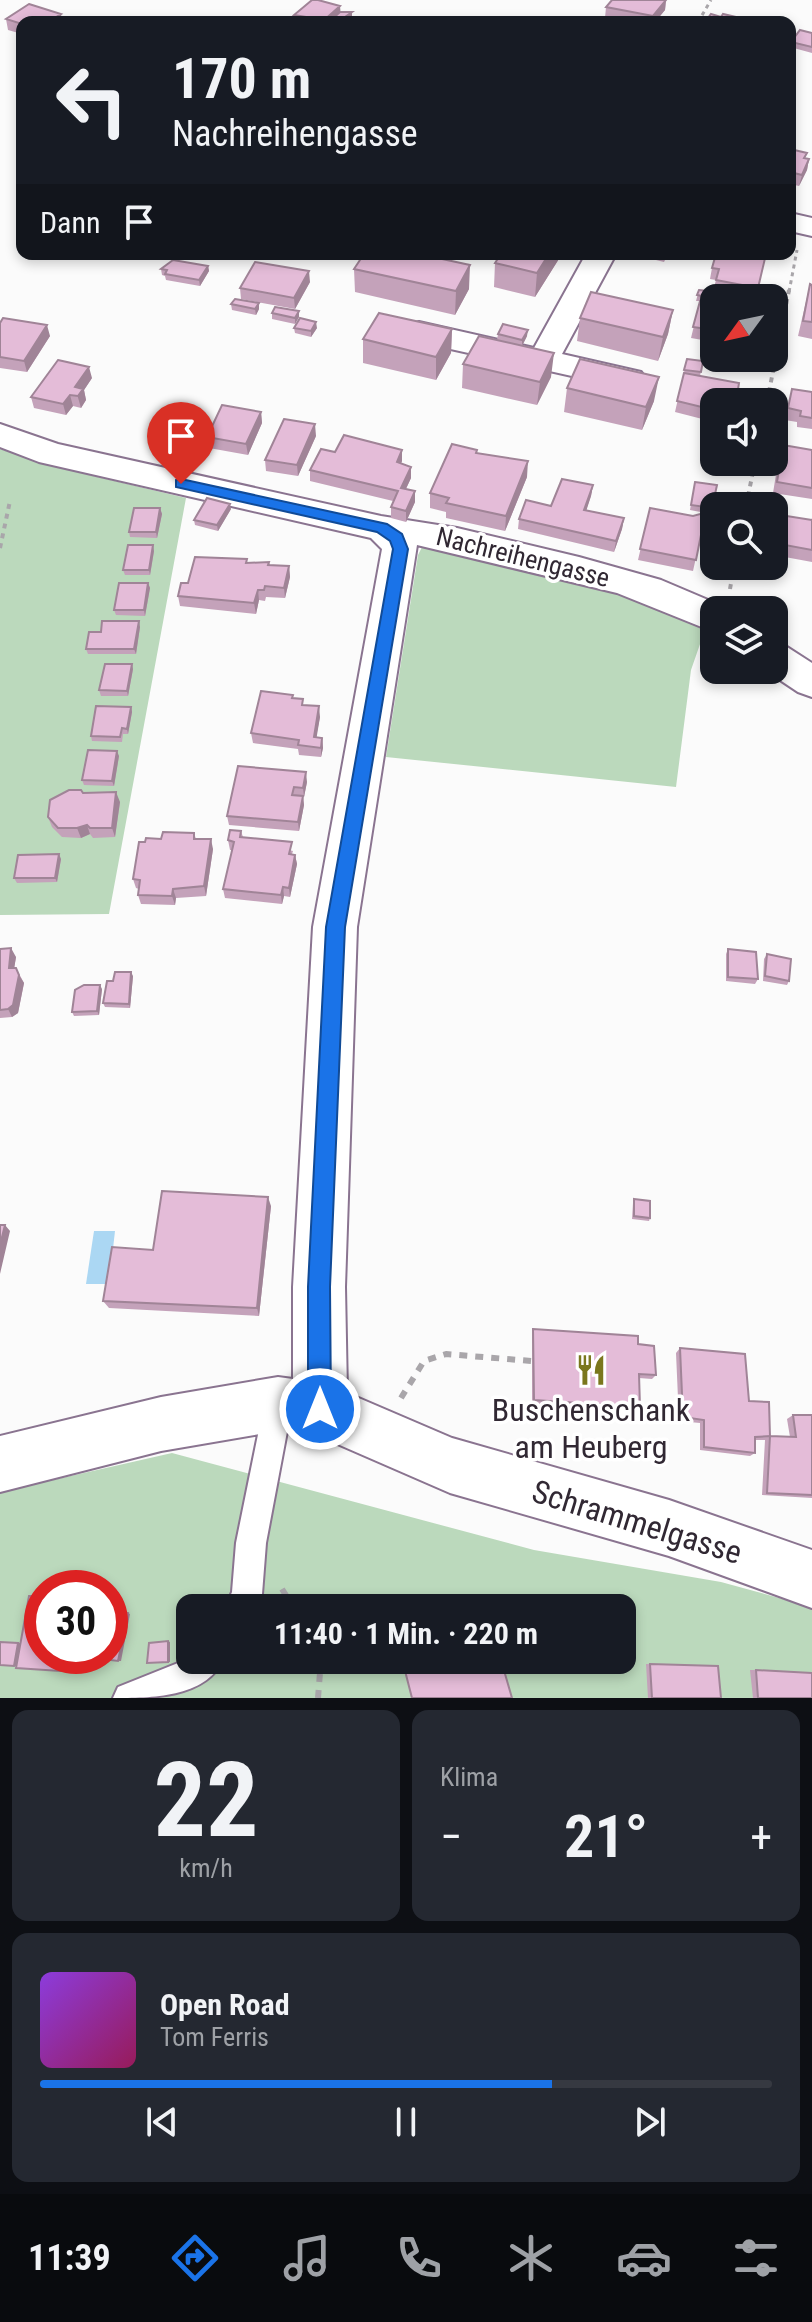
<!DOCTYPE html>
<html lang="de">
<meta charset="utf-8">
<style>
:root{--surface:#171b24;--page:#242831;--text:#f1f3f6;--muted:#9ea1a6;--line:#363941;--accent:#1a73e8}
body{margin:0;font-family:"Roboto Condensed",sans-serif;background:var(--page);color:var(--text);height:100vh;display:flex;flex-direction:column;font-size:30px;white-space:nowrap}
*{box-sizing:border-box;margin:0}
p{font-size:26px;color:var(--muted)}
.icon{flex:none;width:44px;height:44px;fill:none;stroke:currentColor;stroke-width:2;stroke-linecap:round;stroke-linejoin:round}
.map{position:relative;height:1698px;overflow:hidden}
.drawer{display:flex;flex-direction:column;gap:12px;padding:12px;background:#0d0f14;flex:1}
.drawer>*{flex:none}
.guide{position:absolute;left:16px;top:16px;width:780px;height:244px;border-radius:16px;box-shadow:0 4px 12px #0003;background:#171b24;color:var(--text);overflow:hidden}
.needle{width:52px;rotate:237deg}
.buttons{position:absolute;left:700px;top:284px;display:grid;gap:16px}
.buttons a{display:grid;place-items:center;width:88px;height:88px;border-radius:16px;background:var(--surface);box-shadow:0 4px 12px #0003;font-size:40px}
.speed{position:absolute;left:24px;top:1570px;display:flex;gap:16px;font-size:40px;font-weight:700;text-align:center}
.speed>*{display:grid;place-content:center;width:104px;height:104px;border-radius:50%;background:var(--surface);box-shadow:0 4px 12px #0003;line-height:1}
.speed .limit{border:12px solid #d22;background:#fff;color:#111}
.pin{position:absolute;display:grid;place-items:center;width:68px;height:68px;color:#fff;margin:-82px -34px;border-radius:50% 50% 50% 0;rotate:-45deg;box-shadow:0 0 8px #0007}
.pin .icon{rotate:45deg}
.me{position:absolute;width:88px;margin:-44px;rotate:0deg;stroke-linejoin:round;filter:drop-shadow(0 0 6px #0008)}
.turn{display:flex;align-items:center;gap:28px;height:168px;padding:0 24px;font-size:36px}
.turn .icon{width:104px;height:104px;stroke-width:2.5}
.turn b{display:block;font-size:56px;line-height:68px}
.then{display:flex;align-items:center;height:76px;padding:0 24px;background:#0003;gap:16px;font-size:30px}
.big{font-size:60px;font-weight:700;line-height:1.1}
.drawer .card{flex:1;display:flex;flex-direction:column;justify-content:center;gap:12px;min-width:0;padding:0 28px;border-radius:16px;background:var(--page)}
.drawer .dial{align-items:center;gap:0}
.dial b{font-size:104px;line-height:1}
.song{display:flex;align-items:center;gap:24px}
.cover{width:96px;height:96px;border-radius:12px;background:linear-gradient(135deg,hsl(270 70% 55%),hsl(330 70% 35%))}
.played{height:8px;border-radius:4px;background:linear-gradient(90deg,var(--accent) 70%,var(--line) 70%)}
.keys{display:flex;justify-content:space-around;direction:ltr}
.heat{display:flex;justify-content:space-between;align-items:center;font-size:44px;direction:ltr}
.drawer .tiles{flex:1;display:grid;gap:12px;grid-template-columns:1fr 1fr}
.card:last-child{grid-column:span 2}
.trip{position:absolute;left:176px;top:1594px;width:460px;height:80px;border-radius:16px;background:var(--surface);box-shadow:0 4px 12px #0003;font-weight:700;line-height:80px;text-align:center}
.tabs{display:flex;height:128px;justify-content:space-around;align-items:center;background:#090b0e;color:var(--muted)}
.tabs .icon{width:56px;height:56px}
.tabs .selected{color:var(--accent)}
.tabs b{font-size:36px;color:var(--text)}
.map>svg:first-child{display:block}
.green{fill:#bbd9bc;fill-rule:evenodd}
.water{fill:#abd7f3}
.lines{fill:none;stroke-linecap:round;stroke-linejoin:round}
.lane-casing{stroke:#8a7490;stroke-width:4}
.street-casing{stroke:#8a7490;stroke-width:4}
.path-far2{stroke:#a9a6aa;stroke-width:3;stroke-dasharray:4 4;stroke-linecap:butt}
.path-far1{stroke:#a9a6aa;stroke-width:4;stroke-dasharray:5 5;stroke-linecap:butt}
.path{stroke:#a9a6aa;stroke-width:6;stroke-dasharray:8 8;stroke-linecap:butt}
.lane{fill:#fff;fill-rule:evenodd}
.street{fill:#fff;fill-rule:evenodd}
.wall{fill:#c4a2ba}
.shaded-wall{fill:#a08497}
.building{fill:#e4bcd8;stroke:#a08497;stroke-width:2}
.route{fill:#1a73e8;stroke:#114b97;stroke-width:2}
.labels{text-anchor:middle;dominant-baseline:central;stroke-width:7;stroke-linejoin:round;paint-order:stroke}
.street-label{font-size:26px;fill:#312833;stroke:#fff}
.near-poi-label{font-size:32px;fill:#312833;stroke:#fff}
.near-street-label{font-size:32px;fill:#312833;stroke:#fff}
</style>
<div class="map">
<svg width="812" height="1698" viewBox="0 0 812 1698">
<rect width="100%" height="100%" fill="#fbfbfb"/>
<!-- green -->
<path class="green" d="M0,449L56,467L186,498L109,914L0,915Z
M423,545L550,569L707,624L691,670L676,787L386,757L418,555Z
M172,1453L534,1550L721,1582L812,1607V1698H0V1492ZM42,1588H110V1656H42ZM190,1608H622V1660H190Z"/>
<!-- water -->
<path class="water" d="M94,1231H115L109,1284H86Z"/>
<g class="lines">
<defs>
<path id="lane" d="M278,1391L288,1395L292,1405L266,1543L262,1594L256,1608H225L232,1592L236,1543L264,1405L268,1395Z
M190,1654V1660H223C205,1698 151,1698 113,1698L118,1687L178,1663Z"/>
<path id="street" d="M790,213L812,218V236L790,231Z
M586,254H616L562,354L641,372L646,379L641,386L630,389L419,342L408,339L403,332L408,325L419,322L534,348Z
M0,424L58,444L381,516L457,528L579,557L661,580L727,608L714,610V632L617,593L417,545L357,927L345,1287L347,1393L452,1438L669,1500L812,1550V1608L669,1556L450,1493L319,1436L278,1431L161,1451L0,1492V1436L161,1397L278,1377L293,1379V1287L313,927L382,549L371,538L39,462L0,447Z
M774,643L787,647L812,663V697L798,692L765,670H774Z"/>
</defs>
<!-- lane casing -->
<use href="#lane" class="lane-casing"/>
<!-- street casing -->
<use href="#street" class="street-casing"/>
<!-- path-far2 -->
<path class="path-far2" d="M698,22L711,0
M789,292L797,250"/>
<!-- path-far1 -->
<path class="path-far1" d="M767,402L789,290
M746,506L755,462
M0,548L10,501
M730,589L734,566"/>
<!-- path -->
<path class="path" d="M401,1398L424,1361L446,1354L531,1361
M282,1589L294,1608
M318,1698L321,1660"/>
<!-- lane -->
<use href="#lane" class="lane"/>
<!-- street -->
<use href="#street" class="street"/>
</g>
<!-- wall -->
<path class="wall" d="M666,0L665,10L655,22H626L605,18L606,7Z
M340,12L352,17L346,22H294V15Z
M6,19L22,22V34L8,30Z
M812,33V53L790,47L791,42Z
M790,149L807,153L805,158L809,159L807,170L799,186L790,184Z
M562,254L535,297L494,287L495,263Z
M632,254H668L664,262Z
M766,254L755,298L713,291L716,280L710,279L712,268Z
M208,266L209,271L200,286L166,280L165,276L162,275L161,269Z
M354,269L469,289L455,315L355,292Z
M310,282L295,309L241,299L240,288Z
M810,284L812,285V339L798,336Z
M699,290L709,291L706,302L714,303V342L691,338L700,301H696Z
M231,304L259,309L256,315L232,310Z
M673,310L668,334L658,361L577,341L580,318Z
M299,311V317L295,324L272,319V313Z
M0,323L50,336L27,372L0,368Z
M294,328H317L311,337L295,333Z
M452,329L451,353L436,380L363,363V339Z
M498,334L527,336L522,346L497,340Z
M687,359L703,361L700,376L714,402V422L675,412Z
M463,364L551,377L537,405L462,388Z
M92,378L84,390L86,400L81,408L73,406L66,415L34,408L31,397Z
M567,388L654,401L642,430L564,412Z
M792,389L812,392V429L797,427V422L785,420Z
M261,412L262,423L248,455L209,448L207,437Z
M316,436L298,476L266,471L265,460Z
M783,445L812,450V499L773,493L779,456Z
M402,450V461L401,463L411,467V478L406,489L415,502L406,522L391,518V507L393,501L310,481V470L335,452Z
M477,454L527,477L505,531L446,518V512L430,508V493Z
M695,482L712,508L711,514L690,510Z
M593,485L591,496L586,510L624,518L622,529L614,552L518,529L519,519L551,506Z
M160,508L162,514L157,538L130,537L129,532Z
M650,508L708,519L705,530L701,535L693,571L638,560Z
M231,509L218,531L195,525L194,520Z
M774,514L811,520L812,518V562L774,555Z
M154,551L150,575H125L123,570Z
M269,562L270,565L289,566L290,577L285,598L266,597L265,601L259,600L256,614L180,606L178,596L188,583L247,563Z
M148,583L150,588L145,616L116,615L114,610Z
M140,627L136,654H88L86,649L101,632Z
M133,669L128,696H101L99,690Z
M293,695V698L320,717L316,737L322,738L323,748L321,757L299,755L298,749L253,743L251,733Z
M131,707L132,712L128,734H123L122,742L92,741L91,736Z
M119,756L114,786L84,785L82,780Z
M307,782L304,797H303L304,805L299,831L229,825L227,816Z
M83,793L120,802L115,837L93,838L90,834L81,838L62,837L52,827L48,817Z
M241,831L243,837L293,851L292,854L295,855L297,864L290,897L284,896L282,904L225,898L223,889L232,850H230L228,840Z
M194,833L196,839L213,849L206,896L176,898L175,905L141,904L138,895L139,889L136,888L133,879L145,842Z
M61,859L57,882L17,883L14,878Z
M0,948L16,957L14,968H16L24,983L18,1013L12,1017L0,1018Z
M728,949L758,979L755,984L726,981V954Z
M767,954L789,981L787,985L763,981L764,959Z
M133,976L130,1008L105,1007L103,1003L113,981Z
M102,989L99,1015L74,1016L72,1012Z
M634,1199L650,1218L649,1221L632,1219L633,1203Z
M271,1206L259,1316L109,1308L103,1301L153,1250Z
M533,1329L638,1344L656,1375L652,1379L639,1378L640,1407L637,1411L532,1404V1334Z
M680,1348L749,1401L770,1436L790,1437L787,1419L793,1415H812V1498L762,1495L765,1440H755V1453L750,1456L700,1450V1423L679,1421L676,1353Z
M646,1664L718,1666L721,1698H648Z
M750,1670H756L812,1698H753Z"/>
<!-- shaded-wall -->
<path class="shaded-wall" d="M666,0L665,10L655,22H652L653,16Z
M340,6L341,17L335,22H322Z
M352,12V17L346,22H338Z
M61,14L62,22H48Z
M809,159L807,170L799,186L802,175Z
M549,254H562L535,297L537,273Z
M470,265L469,289L455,315L456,291Z
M208,266L209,271L200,286L199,280Z
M309,271L310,282L295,309L294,298Z
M259,303V309L256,315L255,309Z
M673,310L668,334L658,361L663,337Z
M299,311V317L295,324V318Z
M316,322L317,328L311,337V331Z
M47,325L50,336L27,372L24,361Z
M452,329L451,353L436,380V357Z
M528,330L527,336L522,346V340Z
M554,353L551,377L537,405L540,382Z
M89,367L92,378L84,390L86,400L81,408L75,387Z
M659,377L654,401L642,430L646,407Z
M70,395L73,406L66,415L63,404Z
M261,412L262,423L248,455L246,444Z
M315,424L316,436L298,476L297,465Z
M402,450V461L397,473V462Z
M528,461L527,477L505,531L506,516Z
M411,467V478L401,499V488Z
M593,485L591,496L583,521L584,510Z
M415,491V502L406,522V511Z
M230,504L231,509L218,531L217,525Z
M160,508L162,514L157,538L156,532Z
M624,518L622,529L614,552L616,541Z
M708,519L705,530L700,536L703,525Z
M153,545L154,551L150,575L149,570Z
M289,566L290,577L285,598L284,588Z
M148,583L150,588L145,616L144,610Z
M258,590L259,600L256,614L254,603Z
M139,621L140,627L136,654L134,649Z
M132,664L133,669L128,696L127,691Z
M319,706L320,717L315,747L314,737Z
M131,707L132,712L128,734L127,729Z
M322,738L323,748L321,757V748Z
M117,751L119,756L114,786L112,781Z
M306,772L307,782L304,797L303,788Z
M116,792L120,802L115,837L112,828Z
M303,796L304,805L299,831L298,822Z
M87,825L90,834L81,838L77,828Z
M211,839L213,849L206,896L204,886Z
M59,854L61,859L57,882L55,878Z
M295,855L297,864L290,897L289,888Z
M283,887L284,896L282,904L281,895Z
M173,889L176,898L175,905L172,896Z
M11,948L16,957L13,976L9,968Z
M131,972L133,976L130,1008L129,1004Z
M19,975L24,983L18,1013L12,1017L8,1009Z
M100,985L102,989L99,1015L97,1011Z
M268,1197L271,1206L259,1316L257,1308Z
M5,1225L10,1231L0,1274V1245Z
M128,1613L130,1614L121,1661H118Z
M168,1641L170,1642V1662H168Z
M18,1643H21L17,1666H14Z
M63,1656H68L66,1672L60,1671Z"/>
<!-- building -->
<path class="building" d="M312,0H318L340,6L322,22H309L312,18L294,15Z
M612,0H666L653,16L606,7Z
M29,4L61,14L48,22H22V24L6,19Z
M340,12H352L338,22H329Z
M711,14L721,17L723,14L757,22H705Z
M800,30L812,33V47L791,42Z
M790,149L807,153L804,158L809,159L802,175L790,172Z
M364,254H419L470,265L456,291L354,269Z
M501,254H549L537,273L495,263Z
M716,254H766L758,288L716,280L719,269L712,268Z
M173,260L208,266L199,280L165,274L167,270L161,269Z
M255,262L309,271L294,298L240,288Z
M810,284L812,285V322L803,321Z
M699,290L709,291L707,297L697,295Z
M591,292L673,310L663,337L580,318Z
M235,299L259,303L255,309L231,304Z
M700,301L714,303V330L693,327Z
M275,307L299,311L295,318L272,313Z
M379,313L452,329L436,357L363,339Z
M3,318L47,325L24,361L0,357V323Z
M300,318L316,322L311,331L294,328Z
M503,324L528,330L522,340L498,334Z
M479,336L554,353L540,382L463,364Z
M580,359L659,377L646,407L567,388Z
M687,359L703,361L701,372L684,370Z
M58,360L89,367L75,387L83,389L78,396L70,395L63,404L31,397Z
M684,373L739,383L736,402H714V410L677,401Z
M792,389L812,392V418L800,416L801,411L788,408Z
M222,405L261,412L246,444L207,437Z
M284,419L315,424L297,465L265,460Z
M344,435L402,450L397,462L411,467L401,488L415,491L406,511L391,507L398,491L310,470L321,449L335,452Z
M452,444L477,450L476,453L528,461L506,516L446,503L449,498L430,493Z
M783,445L812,450V488L777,482Z
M562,479L593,485L584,510L624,518L616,541L519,519L526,500L551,506Z
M695,482L717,485L712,508L691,505Z
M207,498L230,504L217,525L194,520Z
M134,508H160L156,532H129Z
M650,508L693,516L700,514L708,519L703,525L696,560L640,549Z
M774,514L812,520V550L774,543Z
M128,545H153L149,570H123Z
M195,557L247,559L246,563L269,562L268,565L289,566L284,588L265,586L264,590H258L254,603L178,596L181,583H188Z
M119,583H148L144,610H114Z
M102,621H139L134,649H86L89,632H101Z
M105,664H132L127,691L99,690Z
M261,691L293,695L292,698L303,699L302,705L319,706L314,737L322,738L321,748L298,745L299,740L251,733Z
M96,706L131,707L127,729L122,728L120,737L91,736Z
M88,750L117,751L112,781L82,780Z
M238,766L306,772L303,788L294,787L292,795L303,796L298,822L227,816Z
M69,790H81L83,793L116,792L112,828H90L87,825L77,828H58L48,817L50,800Z
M230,830L241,831L240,837L292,842L289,854L295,855L289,888L283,887L281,895L223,889L234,842L228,840Z
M163,832L194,833V839H211L204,886L173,889L172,896L138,895L140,880L133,879L139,842H145L146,838L161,839Z
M59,854L55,878H14L18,855Z
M11,948L9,968H16L19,975L13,1005L8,1009L0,1010V949Z
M728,949L756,952L758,979L728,977Z
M767,954L791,959L789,981L765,976Z
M115,972H131L129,1004L103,1003L107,981H113Z
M84,985H100L97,1011L72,1012L75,990Z
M162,1191L268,1197L257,1308L103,1301L112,1247L153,1250Z
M634,1199L650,1201V1218L634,1216Z
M0,1225H5L0,1245Z
M533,1329L638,1336V1344L654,1346L656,1375L639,1374L640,1407L534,1400Z
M680,1348L745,1354L749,1401L769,1402L770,1436L796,1437L793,1415H812V1495L767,1493L770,1436L755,1437V1453L704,1447V1420L683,1417Z
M29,1596H42V1656H63L60,1671L16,1668Z
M110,1611L128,1613L118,1661L87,1657V1656H110Z
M168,1641V1662L147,1663L149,1643Z
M0,1642L18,1643L14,1666L0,1665Z
M411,1660H501L512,1698H412L403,1663Z
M650,1664L718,1666L721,1698H652Z
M756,1670L812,1673V1698H758Z"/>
<!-- route -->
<path class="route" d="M181,479L387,524L402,534L408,549L345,927L330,1287L331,1409L328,1417L320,1421L312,1417L308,1409V1287L326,927L393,549L390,541L377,532L176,487V480Z"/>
<!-- icons -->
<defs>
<symbol id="restaurant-bare" viewBox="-9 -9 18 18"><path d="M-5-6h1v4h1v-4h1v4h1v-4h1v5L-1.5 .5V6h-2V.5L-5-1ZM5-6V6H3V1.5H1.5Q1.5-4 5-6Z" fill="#7a771d" stroke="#fff" stroke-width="2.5" paint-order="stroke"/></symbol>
</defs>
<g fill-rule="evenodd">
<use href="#restaurant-bare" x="569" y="1348" width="44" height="44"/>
</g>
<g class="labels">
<!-- street labels -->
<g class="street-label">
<text transform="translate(523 557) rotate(14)">Nachreihengasse</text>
</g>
<!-- near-poi labels -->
<g class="near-poi-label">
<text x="591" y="1410">Buschenschank<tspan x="591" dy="37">am Heuberg</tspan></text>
</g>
<!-- near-street labels -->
<g class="near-street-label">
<text transform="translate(637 1522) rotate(17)">Schrammelgasse</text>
</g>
</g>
</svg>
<div class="buttons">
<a><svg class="needle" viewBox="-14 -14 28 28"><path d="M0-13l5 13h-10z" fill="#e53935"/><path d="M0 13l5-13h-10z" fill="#9ea1a6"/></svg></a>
<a><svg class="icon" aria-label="sound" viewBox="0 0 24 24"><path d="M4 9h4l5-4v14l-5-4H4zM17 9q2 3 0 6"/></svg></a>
<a><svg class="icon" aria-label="search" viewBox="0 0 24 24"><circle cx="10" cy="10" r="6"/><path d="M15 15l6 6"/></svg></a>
<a><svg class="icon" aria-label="layers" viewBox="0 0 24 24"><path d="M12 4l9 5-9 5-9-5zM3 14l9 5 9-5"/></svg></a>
</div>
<div class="speed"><div class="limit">30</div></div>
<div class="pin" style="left:181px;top:484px;background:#d93025"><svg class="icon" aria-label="arrive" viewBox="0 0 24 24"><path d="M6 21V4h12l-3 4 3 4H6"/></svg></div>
<svg class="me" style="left:320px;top:1409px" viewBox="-20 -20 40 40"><circle r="17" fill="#1a73e8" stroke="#fff" stroke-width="3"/><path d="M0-11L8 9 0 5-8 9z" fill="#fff"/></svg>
<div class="trip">11:40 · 1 Min. · 220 m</div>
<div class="guide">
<div class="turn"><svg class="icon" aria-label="left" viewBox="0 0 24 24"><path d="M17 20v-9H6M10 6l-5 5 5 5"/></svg><div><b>170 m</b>Nachreihengasse</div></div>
<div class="then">Dann<svg class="icon" aria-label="arrive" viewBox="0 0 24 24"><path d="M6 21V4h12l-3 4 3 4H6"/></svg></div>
</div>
</div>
<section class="drawer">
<div class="tiles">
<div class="card dial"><b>22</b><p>km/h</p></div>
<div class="card"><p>Klima</p>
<div class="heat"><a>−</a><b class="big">21°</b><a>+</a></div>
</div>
<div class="card">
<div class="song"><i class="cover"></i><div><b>Open Road</b><p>Tom Ferris</p></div></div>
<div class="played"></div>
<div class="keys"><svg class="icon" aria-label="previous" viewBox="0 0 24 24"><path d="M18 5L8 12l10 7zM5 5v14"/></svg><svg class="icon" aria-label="pause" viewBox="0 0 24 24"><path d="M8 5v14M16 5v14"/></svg><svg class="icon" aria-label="next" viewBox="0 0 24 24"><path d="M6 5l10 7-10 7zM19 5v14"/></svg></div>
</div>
</div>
</section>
<nav class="tabs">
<b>11:39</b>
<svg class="icon selected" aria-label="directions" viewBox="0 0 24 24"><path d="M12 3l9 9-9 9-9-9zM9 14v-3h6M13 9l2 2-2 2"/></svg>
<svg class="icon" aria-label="music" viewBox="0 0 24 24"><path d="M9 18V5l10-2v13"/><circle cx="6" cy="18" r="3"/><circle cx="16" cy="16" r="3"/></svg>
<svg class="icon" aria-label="phone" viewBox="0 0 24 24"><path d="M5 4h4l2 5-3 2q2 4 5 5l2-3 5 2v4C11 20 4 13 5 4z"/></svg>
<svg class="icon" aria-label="climate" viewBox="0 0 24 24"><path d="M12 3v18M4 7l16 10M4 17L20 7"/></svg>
<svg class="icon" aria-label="car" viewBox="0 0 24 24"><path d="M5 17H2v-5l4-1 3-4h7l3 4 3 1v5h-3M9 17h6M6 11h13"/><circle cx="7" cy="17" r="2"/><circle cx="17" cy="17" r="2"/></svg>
<svg class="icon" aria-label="filters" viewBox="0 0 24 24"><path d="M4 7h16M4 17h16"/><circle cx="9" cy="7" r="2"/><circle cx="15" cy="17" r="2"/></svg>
</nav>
